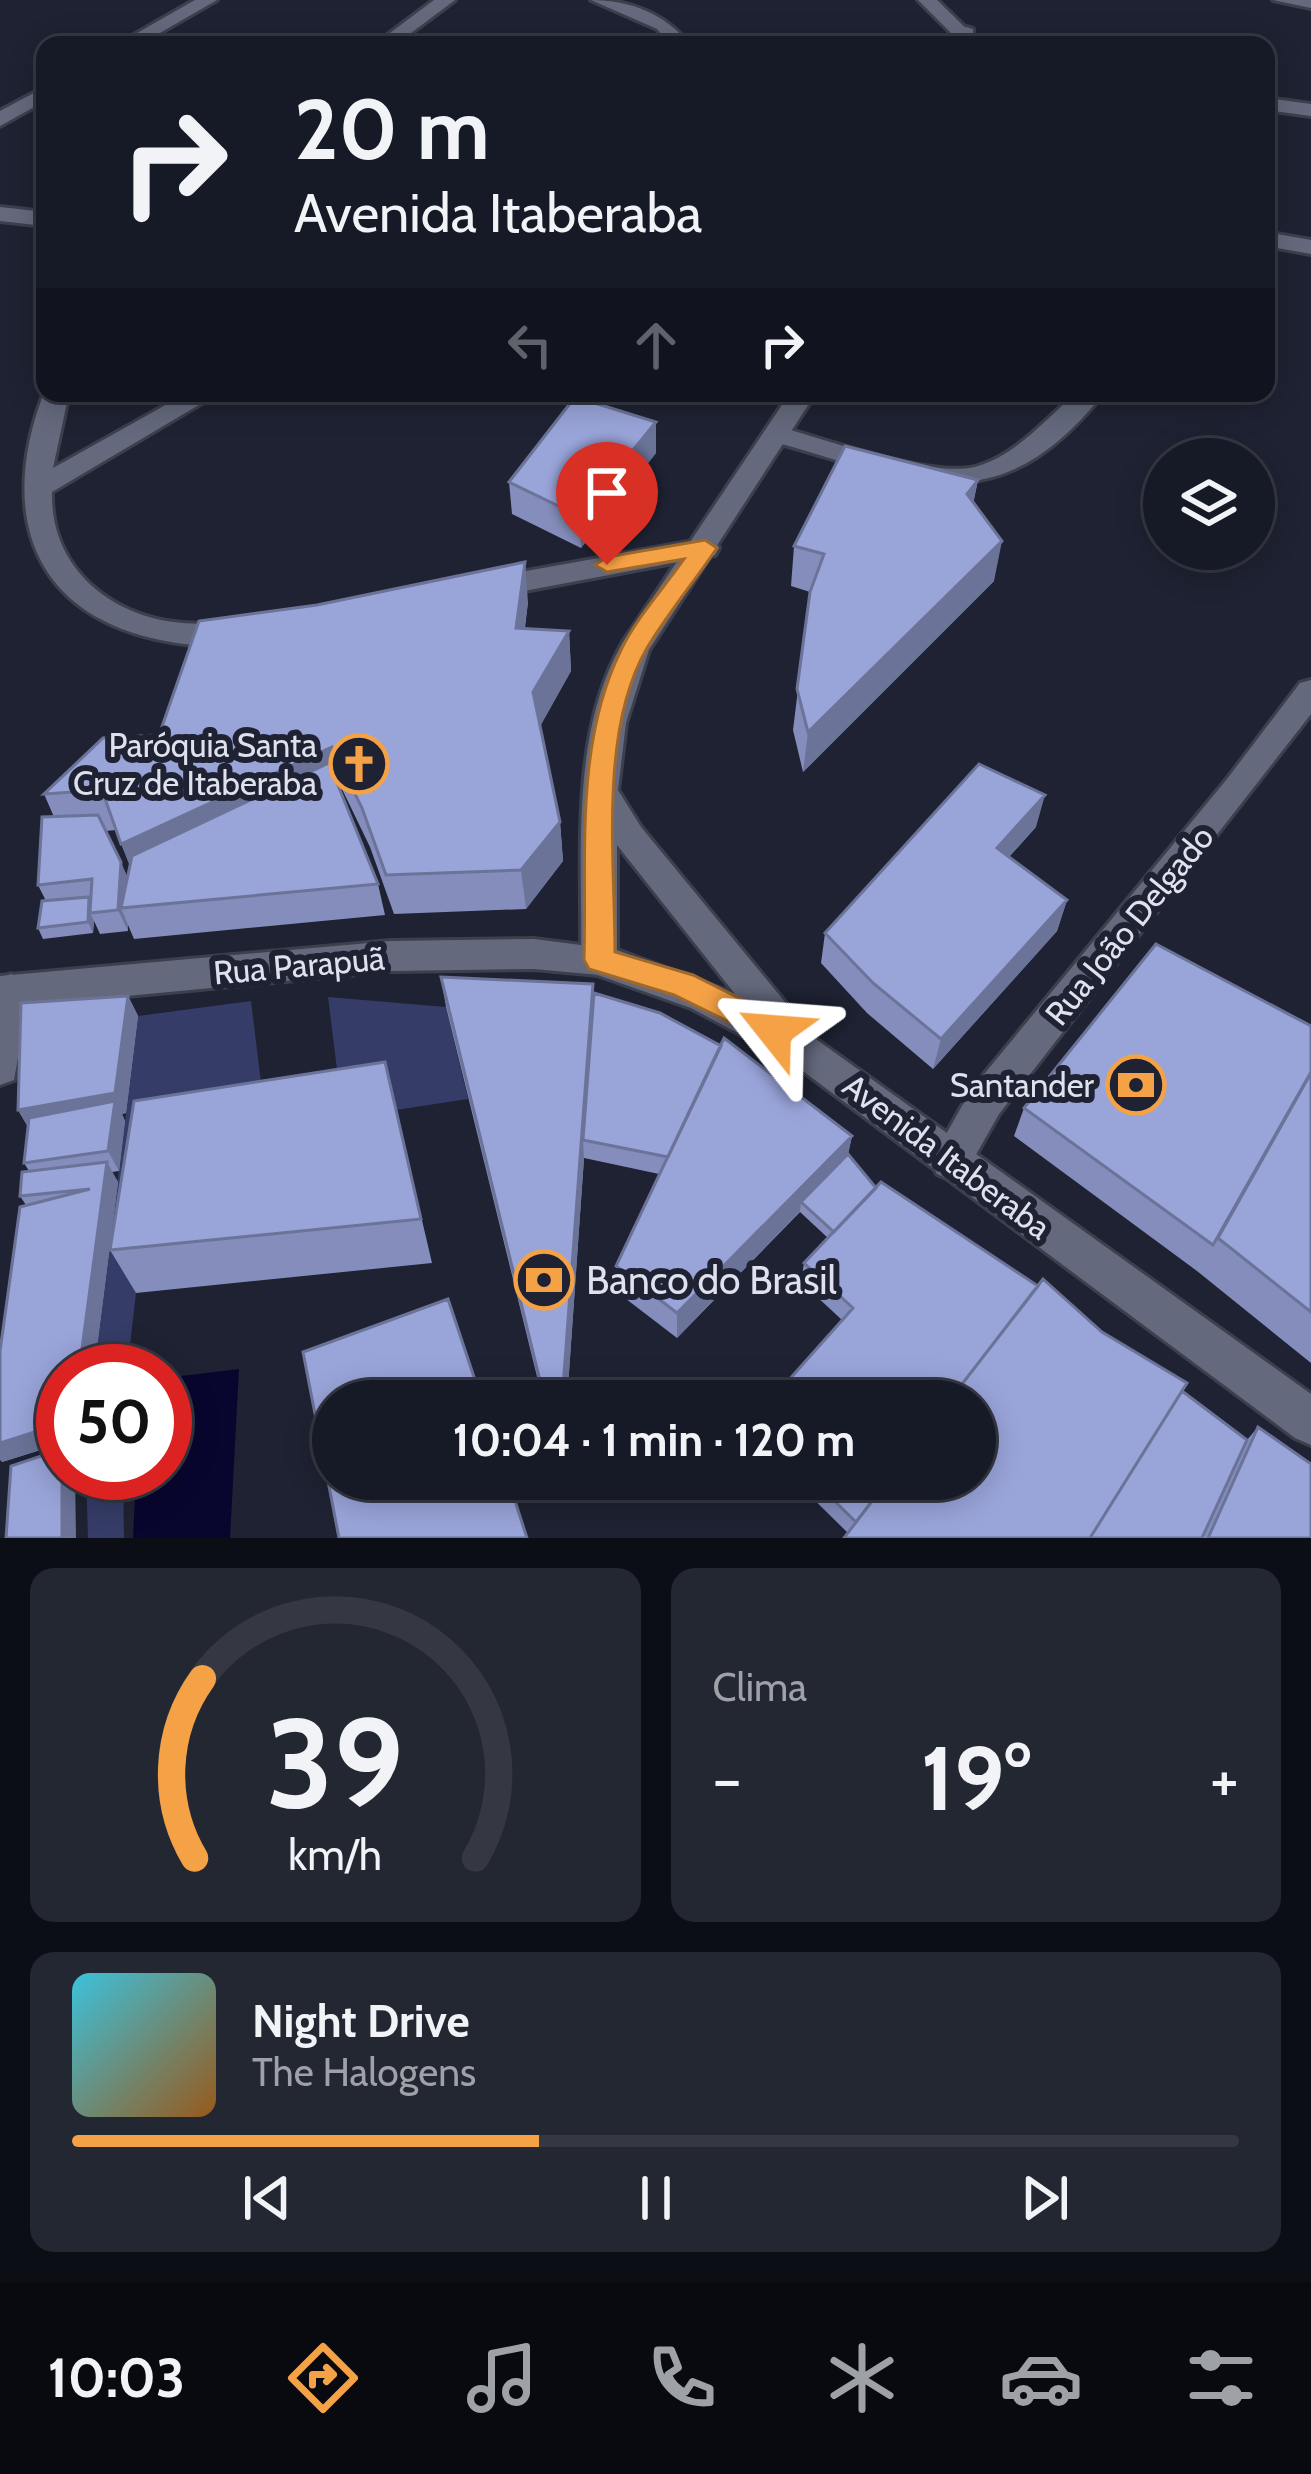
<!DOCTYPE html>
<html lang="pt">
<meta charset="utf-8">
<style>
:root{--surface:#161a26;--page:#232732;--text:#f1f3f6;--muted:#9ea1a7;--line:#353843;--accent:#f5a246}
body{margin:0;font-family:Cabin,sans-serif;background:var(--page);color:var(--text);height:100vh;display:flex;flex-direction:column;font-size:45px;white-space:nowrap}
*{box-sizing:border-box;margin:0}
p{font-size:39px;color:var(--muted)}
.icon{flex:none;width:66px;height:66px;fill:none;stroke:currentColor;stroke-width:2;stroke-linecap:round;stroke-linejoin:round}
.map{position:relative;height:1538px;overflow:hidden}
.drawer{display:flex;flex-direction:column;gap:30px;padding:30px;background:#0c0e15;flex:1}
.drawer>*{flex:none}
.top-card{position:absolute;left:36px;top:36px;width:1239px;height:366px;border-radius:24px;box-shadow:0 6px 30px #0003,0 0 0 3px var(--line);background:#161a26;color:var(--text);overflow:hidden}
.tools{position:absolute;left:1143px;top:438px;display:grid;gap:24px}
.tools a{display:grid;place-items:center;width:132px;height:132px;border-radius:50%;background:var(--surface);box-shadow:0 6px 30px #0003,0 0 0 3px var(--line);font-size:60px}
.speed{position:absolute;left:36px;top:1344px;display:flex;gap:24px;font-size:60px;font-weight:700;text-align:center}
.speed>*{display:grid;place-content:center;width:156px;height:156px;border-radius:50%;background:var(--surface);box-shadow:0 6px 30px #0003,0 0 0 3px var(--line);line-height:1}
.speed .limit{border:18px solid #d22;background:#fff;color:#111}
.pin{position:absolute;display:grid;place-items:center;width:102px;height:102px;color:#fff;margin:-123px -51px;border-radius:50% 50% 50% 0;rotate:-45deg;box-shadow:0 0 12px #0007}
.pin .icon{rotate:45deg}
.me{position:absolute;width:132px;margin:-66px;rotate:298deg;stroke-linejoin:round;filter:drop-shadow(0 0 9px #0008)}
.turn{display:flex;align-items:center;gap:42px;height:252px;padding:0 60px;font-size:54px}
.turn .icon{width:156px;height:156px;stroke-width:2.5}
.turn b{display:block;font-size:84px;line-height:102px}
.lanes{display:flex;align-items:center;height:114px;padding:0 60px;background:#0003;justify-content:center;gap:60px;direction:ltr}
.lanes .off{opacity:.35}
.big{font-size:90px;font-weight:800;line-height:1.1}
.drawer .widget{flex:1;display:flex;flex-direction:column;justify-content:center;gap:18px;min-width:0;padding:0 42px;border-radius:24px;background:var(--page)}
.drawer .dial{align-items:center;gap:0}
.dial svg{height:312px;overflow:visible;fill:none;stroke:var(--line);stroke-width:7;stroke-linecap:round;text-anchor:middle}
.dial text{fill:var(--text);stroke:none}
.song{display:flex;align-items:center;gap:36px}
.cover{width:144px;height:144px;border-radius:18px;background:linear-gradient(135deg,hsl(190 70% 55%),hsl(30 70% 35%))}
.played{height:12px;border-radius:6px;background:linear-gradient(90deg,var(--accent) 40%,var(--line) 40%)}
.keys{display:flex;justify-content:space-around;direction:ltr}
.heat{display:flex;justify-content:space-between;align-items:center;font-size:66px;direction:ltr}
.drawer .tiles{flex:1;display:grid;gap:30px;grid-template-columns:1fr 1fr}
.widget:last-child{grid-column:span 2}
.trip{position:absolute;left:312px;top:1380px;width:684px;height:120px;border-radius:60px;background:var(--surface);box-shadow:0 6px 30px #0003,0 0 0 3px var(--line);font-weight:800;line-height:120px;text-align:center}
.tabs{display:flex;height:192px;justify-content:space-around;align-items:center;background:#090a0f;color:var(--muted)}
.tabs .icon{width:84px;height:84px}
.tabs .active{color:var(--accent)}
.tabs b{font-size:54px;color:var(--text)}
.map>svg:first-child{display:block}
.green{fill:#353c68}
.water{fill:#08062f}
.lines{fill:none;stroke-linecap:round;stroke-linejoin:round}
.minor-casing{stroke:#3c3f4c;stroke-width:6}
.tertiary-casing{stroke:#3c3f4c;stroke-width:6}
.secondary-casing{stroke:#3c3f4c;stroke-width:6}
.minor{fill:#64697d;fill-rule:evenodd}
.tertiary{fill:#64697d;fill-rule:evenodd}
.secondary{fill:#64697d;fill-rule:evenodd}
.wall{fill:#848dbb;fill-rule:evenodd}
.shaded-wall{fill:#6b7398}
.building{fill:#99a4d9;stroke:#6b7398;stroke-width:3}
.route{fill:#f5a246;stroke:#9f692e;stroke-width:3}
.labels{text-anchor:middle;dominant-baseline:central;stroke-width:12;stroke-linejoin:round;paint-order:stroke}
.poi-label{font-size:33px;fill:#dfe2ee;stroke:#1e2232;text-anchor:end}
.street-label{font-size:33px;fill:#dfe2ee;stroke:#1e2232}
.near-poi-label{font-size:39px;fill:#dfe2ee;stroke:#1e2232;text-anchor:start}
</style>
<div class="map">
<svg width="1311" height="1538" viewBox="0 0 1311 1538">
<rect width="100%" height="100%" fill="#1e2232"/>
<!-- green -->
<path class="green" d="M328,997L446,1007L468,1099L343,1118Z
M251,1001L267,1131L136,1293L127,1371H94L138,1016Z
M86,1473H123L124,1538H88Z"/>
<!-- water -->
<path class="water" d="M239,1369L230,1538H133L136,1473H165V1378Z"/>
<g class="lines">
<defs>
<path id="minor" d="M195,0H217L139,45H116Z
M434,0H455L395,45H374Z
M591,0C630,0 666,14 690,45H671L657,29Z
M1273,0H1311V8Z
M966,27L973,29V37L955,45H931Z
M45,87V101L0,126V111Z
M1266,98L1311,104V116L1266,110Z
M0,207L45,212V226L0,221Z
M1266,232L1311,240V254L1266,246Z
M45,390L69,393L53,468L187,393H219L52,492C50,568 111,617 182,623C204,625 227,622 248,628L252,635L248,642C220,650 184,645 156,639C25,610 0,504 45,390Z
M1076,393H1104C994,531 909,478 767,440L763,434L776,426C823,438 934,480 978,466C1016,455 1047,418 1076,393Z
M705,539L715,541L719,548L715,555L482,599L467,589L482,579Z
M1311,680V714L999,1114L965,1174L951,1180L937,1174L931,1161L971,1090L1227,779L1300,683Z
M11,974L24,979L30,990L14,1080L0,1085V978Z"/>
<path id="tertiary" d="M534,939L612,949L617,960L612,971L599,975L534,969L391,971L0,1008V976L391,941Z"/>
<path id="secondary" d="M918,0H937L983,45H963Z
M790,393H816L649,650L626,723L618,790L641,827L794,1013L799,1027L1311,1394V1445L1295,1438L788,1060L691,1008L586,971L581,960C583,858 569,734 623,642ZM617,845L735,994L617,950Z"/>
</defs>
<!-- minor casing -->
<use href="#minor" class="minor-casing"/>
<!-- tertiary casing -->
<use href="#tertiary" class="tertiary-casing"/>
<!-- secondary casing -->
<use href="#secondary" class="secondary-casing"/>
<!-- minor -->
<use href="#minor" class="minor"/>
<!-- tertiary -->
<use href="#tertiary" class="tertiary"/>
<!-- secondary -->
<use href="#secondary" class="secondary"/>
</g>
<!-- wall -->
<path class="wall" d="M656,453L581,548L512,514L509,482Z
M978,480L973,503L994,581L803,772L793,730L810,592L791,586L794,546Z
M528,602L525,628L569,631L571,671L540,726L560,822L563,861L526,909L394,914L370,847L341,787L339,788L378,884L385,915L134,939L128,925V931L100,934L94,921L93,933L43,939L38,928L46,901L38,885L54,817L44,794L159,735ZM116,830L130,866L127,876L106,831Z
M1036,827L1009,857L1067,900L1057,931L933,1069L867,1013L821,963L825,933Z
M441,977L593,984L594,993L852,1136L848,1154L876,1188L1102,1332L1247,1440L1258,1427L1311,1538H844L848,1533L793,1479H975L842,1320L801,1282L804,1263L828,1238L800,1212L677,1338L617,1292L616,1266L659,1174L584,1158L567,1401H543L446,1007Z
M128,996L138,1016L126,1113L122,1114L125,1121L119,1171L112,1172L118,1182L94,1371H63V1443L2,1462L26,1205L20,1196L29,1171L24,1163L28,1127L18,1110Z
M1311,1026V1363L1197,1271L1014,1136L1024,1108Z
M385,1062L432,1263L136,1293L110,1250Z"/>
<!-- shaded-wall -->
<path class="shaded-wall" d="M656,422V453L581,548L579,516Z
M978,480L970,520L967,494Z
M1002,541L994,581L803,772L808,732Z
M525,562L528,602L519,668L516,628Z
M569,631L571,671L537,732L533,692Z
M332,747L341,787L137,883L121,844Z
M1045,795L1036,827L989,879L997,848Z
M560,822L563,861L526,909L521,870Z
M121,862L130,884L121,908L128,925V931L118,910Z
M89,897L94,908L90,913L94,921L93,933L88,922Z
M1067,900L1057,931L933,1069L941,1039Z
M593,984L595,1014L583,1140L584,1158L567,1401H562Z
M128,996L138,1016L126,1113L122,1114L125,1121L119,1171L108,1151L30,1130L18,1110Z
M852,1136L846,1164L801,1202L800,1211L677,1338V1313Z
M107,1162L118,1182L94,1371H79Z
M63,1423V1443L2,1462L0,1460V1443Z
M62,1449L63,1473H75L76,1538H62Z"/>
<!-- building -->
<path class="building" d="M575,397L656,422L579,516L509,482Z
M845,446L978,480L967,494L1002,541L808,732L797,689L810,592L824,554L794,546Z
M525,562L516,628L569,631L533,692L560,822L521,870L386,875L362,808L332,747L121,844L102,790L44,794L103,738L159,735L199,621L317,605Z
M329,763L378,884L121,908L132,856Z
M979,764L1045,795L997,848L1067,900L941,1039L873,983L825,933Z
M98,815L121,862L118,910L90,913L92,879L38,885L42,817Z
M89,897L88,922L38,928L42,901Z
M1156,944L1311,1026V1072L1213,1245L1024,1108Z
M441,977L593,984L562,1401H545Z
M594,993L660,1013L721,1046L668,1157L583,1140Z
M128,996L115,1093L18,1110L21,1003Z
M724,1038L852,1136L677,1313L616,1266Z
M385,1062L421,1219L110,1250L134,1101Z
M1311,1073V1312L1218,1238Z
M115,1101L108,1151L24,1163L29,1118Z
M848,1154L876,1188L834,1232L801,1202Z
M107,1162L79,1371H63V1423L0,1443V1351L20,1207L90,1189L20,1196L22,1172Z
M881,1182L1038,1286L949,1401H770L853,1308L804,1263Z
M1043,1279L1102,1332L1187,1383L1090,1538H844L889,1479H975V1401H949Z
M448,1299L482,1401H333V1479H508L527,1538H339L303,1352Z
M1182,1391L1247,1440L1202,1538H1090Z
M1258,1427L1311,1464V1538H1208Z
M62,1449V1538H6L11,1466Z
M812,1479H889L856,1522Z"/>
<!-- route -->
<path class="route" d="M705,540L717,548C694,582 668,613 647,648C599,731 615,859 615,952L693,975L785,1021L790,1031L785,1040L774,1044L674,995L589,969L584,960C587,858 574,745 621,650C636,618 664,588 684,559L607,572L595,565L607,557Z"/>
<!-- icons -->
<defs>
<symbol id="church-ring" viewBox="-11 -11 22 22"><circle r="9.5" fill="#1e2232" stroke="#f5a246" stroke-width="1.5"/><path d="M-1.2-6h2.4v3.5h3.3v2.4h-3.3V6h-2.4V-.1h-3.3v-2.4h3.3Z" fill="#f5a246"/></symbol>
<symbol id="bank-ring" viewBox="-11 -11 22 22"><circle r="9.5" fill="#1e2232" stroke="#f5a246" stroke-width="1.5"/><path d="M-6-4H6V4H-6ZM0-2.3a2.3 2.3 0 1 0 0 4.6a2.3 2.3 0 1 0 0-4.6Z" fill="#f5a246"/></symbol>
</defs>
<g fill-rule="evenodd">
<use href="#church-ring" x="326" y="731" width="66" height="66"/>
<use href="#bank-ring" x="1103" y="1052" width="66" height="66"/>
<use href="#bank-ring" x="511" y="1247" width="66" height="66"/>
</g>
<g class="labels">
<!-- poi labels -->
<g class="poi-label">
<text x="317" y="745">Paróquia Santa<tspan x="317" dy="38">Cruz de Itaberaba</tspan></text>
<text x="1094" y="1085">Santander</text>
</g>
<!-- street labels -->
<g class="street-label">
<text transform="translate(1129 925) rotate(-51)">Rua João Delgado</text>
<text transform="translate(299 965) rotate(-5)">Rua Parapuã</text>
<text transform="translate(947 1156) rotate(37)">Avenida Itaberaba</text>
</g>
<!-- near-poi labels -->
<g class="near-poi-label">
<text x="586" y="1280">Banco do Brasil</text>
</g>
</g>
</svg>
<div class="tools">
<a><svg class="icon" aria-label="layers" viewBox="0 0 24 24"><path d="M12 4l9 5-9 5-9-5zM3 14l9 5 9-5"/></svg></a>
</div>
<div class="speed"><div class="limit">50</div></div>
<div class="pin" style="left:607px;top:565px;background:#d93025"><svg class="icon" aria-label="arrive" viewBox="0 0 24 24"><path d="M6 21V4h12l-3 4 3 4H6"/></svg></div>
<svg class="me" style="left:774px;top:1031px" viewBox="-20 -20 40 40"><path d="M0-17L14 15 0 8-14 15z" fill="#f5a246" stroke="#fff" stroke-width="4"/></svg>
<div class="trip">10:04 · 1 min · 120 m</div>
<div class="top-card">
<div class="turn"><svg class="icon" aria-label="right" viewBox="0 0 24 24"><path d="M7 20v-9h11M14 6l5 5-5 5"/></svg><div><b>20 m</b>Avenida Itaberaba</div></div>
<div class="lanes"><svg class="icon off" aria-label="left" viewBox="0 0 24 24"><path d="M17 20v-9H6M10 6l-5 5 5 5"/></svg><svg class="icon off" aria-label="ahead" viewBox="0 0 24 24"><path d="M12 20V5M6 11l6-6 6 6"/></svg><svg class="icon" aria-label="right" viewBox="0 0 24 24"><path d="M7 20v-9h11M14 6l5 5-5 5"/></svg></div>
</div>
</div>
<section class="drawer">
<div class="tiles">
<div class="widget dial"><svg viewBox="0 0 100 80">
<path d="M14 69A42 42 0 1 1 86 69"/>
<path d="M14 69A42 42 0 0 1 16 23" stroke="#f5a246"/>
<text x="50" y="56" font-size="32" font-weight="700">39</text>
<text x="50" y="72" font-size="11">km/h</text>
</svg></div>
<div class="widget"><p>Clima</p>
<div class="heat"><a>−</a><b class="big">19°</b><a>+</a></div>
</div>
<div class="widget">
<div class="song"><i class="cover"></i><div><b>Night Drive</b><p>The Halogens</p></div></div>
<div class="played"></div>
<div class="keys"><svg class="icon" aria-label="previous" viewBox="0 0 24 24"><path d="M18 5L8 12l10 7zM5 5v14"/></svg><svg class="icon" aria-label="pause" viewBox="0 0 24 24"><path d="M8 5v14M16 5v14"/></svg><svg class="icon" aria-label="next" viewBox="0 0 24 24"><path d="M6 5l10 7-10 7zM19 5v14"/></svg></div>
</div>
</div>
</section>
<nav class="tabs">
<b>10:03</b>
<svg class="icon active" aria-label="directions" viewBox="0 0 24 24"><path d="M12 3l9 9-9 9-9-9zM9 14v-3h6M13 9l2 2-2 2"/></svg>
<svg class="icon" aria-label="music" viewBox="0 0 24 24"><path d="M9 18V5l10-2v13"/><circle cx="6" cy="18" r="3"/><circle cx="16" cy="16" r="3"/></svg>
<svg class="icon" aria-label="phone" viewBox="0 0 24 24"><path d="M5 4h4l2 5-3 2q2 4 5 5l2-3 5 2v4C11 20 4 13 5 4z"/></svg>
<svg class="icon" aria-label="climate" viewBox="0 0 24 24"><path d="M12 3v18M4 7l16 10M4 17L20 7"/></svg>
<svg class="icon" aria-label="car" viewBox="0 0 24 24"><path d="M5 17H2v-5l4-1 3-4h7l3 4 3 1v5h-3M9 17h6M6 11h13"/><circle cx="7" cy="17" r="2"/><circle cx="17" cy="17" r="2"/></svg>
<svg class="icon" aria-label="filters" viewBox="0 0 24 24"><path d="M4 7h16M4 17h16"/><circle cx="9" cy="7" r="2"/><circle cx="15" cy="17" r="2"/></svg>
</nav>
